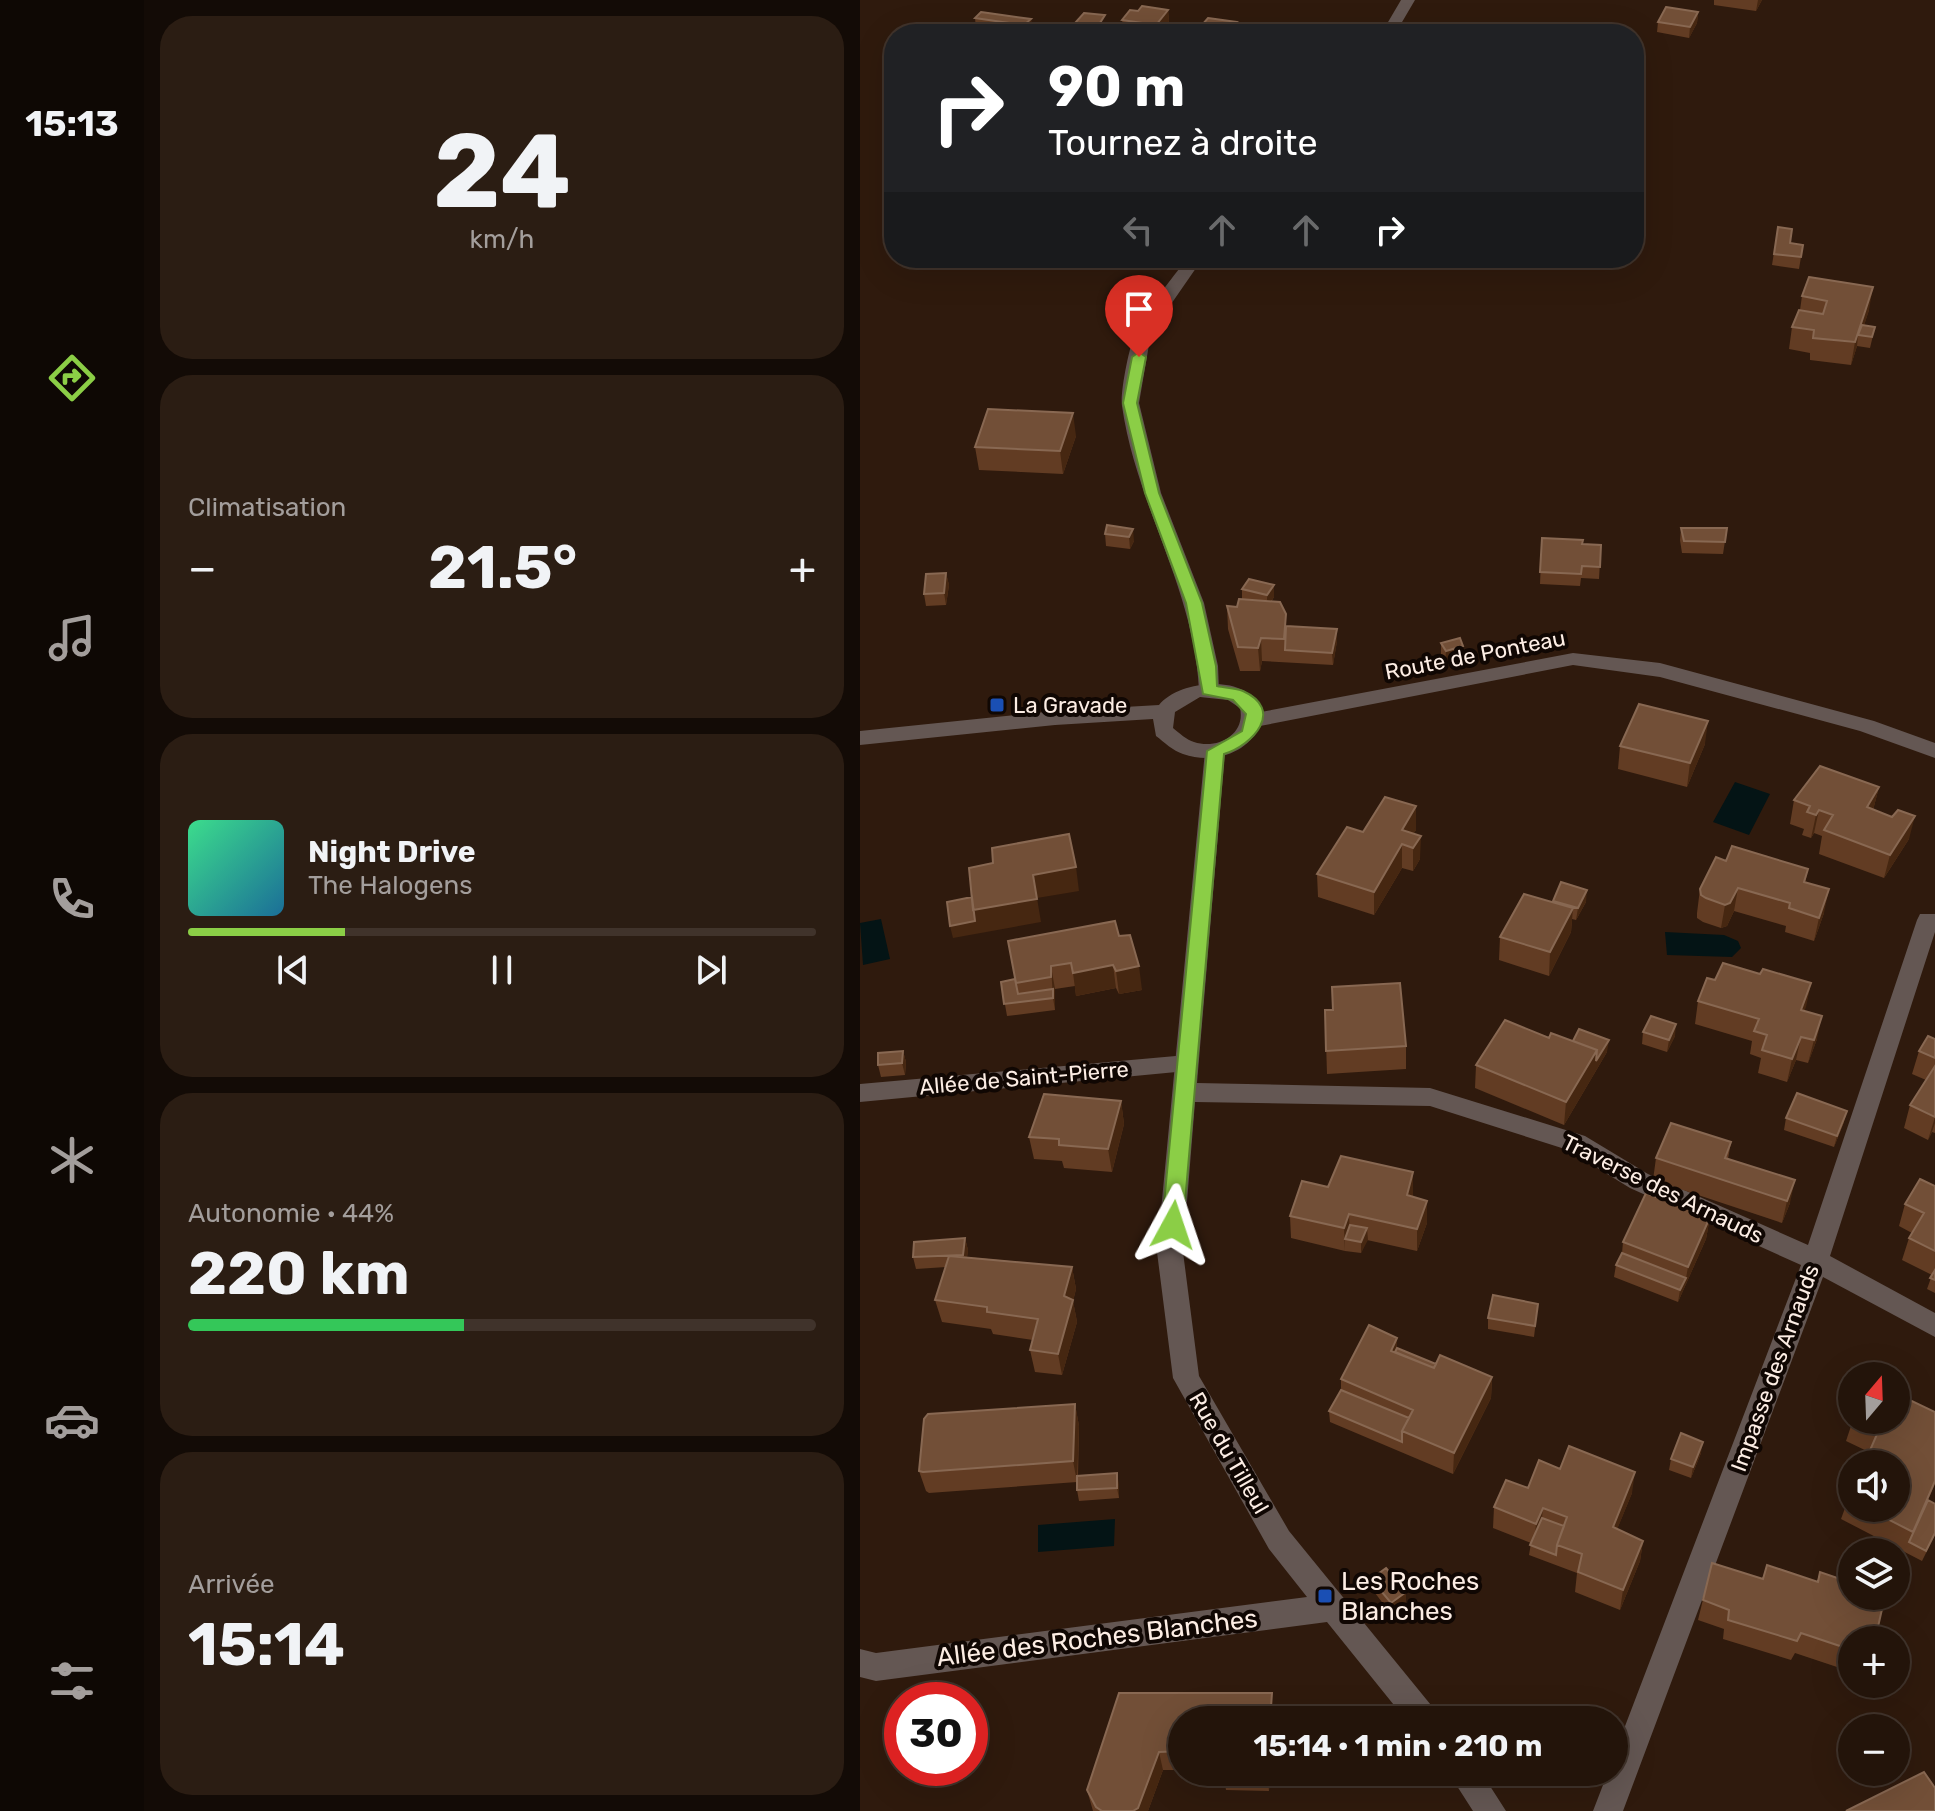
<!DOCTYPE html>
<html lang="fr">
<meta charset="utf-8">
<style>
:root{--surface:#23140a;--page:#2b1d13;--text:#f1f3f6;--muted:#a39e9c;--line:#40332b;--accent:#8bce46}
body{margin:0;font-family:Rubik,sans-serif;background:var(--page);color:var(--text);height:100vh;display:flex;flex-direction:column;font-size:30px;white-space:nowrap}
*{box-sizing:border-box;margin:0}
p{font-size:26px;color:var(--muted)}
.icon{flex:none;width:44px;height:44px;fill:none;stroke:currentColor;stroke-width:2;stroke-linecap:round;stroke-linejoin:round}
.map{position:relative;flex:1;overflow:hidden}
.details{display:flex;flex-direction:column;gap:16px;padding:16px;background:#130b06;width:716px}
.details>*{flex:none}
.top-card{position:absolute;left:24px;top:24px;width:760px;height:244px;border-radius:32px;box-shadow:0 8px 32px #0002,0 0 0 2px var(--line);background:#202124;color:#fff;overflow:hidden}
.needle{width:52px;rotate:19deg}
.tools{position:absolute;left:978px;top:1362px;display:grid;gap:16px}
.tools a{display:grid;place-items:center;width:72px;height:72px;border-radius:50%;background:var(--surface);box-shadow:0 8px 32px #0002,0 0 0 2px var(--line);font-size:40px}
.speed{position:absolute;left:24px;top:1682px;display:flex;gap:16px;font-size:40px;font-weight:700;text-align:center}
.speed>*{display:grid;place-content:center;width:104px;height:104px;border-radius:50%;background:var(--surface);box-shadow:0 8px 32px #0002,0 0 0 2px var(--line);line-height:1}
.speed .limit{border:12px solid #d22;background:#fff;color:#111}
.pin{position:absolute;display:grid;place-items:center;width:68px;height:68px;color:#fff;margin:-82px -34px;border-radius:50% 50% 50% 0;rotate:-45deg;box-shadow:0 0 8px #0007}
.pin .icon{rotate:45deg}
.me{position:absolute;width:88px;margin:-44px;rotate:5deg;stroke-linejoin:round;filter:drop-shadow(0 0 6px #0008)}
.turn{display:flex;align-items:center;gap:28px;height:168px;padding:0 32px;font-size:36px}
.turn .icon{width:104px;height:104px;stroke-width:2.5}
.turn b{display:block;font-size:56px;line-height:68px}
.lanes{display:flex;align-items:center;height:76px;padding:0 32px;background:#0003;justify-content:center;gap:40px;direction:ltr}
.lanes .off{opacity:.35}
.big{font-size:60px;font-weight:700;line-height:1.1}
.details .card{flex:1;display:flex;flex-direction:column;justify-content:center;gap:12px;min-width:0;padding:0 28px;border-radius:32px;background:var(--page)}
.details .dial{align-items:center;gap:0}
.dial b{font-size:104px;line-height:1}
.song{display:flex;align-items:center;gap:24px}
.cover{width:96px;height:96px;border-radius:12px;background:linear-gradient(135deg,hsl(150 70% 55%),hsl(200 70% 35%))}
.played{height:8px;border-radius:4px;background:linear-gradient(90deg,var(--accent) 25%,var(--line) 25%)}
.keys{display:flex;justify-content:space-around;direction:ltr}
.heat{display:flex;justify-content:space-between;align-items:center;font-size:44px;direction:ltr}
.charge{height:12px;border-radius:6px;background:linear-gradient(90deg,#34c759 44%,var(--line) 0)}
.trip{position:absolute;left:308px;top:1706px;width:460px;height:80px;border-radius:40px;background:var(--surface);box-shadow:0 8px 32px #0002,0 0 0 2px var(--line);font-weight:700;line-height:80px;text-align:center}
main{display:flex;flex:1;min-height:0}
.tabs{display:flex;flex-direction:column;width:144px;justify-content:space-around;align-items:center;background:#0e0804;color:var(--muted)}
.tabs .icon{width:56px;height:56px}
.tabs .on{color:var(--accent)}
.tabs b{font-size:36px;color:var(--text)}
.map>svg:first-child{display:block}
.water{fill:#041415}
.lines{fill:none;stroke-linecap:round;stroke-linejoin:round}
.service{fill:#645753;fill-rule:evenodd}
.minor{fill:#645753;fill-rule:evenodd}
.tertiary{fill:#645753;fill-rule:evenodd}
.wall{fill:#623c23}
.shaded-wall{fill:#462711}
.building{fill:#724f37;stroke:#886852;stroke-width:2}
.route{fill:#8bce46;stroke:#5a862e;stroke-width:2}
.transit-dot{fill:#1a4fb4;stroke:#100703;stroke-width:3}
.labels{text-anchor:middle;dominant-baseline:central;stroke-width:8;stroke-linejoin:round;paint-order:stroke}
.street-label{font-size:22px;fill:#fcede4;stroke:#100703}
.poi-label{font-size:22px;fill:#fcede4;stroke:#100703;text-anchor:start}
.near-poi-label{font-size:26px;fill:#fcede4;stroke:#100703;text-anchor:start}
.near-street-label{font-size:26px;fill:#fcede4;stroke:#100703}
</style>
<main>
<nav class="tabs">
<b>15:13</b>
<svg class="icon on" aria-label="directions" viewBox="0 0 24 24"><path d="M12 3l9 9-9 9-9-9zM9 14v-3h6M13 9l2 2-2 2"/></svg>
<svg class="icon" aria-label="music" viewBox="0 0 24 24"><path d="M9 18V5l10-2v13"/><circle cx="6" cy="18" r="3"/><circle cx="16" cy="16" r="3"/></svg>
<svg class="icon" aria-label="phone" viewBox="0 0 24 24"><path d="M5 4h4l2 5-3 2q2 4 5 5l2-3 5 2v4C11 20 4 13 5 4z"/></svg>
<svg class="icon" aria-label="climate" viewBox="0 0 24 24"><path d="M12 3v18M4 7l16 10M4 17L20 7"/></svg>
<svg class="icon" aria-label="car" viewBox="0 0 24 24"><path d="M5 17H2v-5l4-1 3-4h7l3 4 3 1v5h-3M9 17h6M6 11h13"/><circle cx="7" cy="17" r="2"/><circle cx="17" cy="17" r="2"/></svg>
<svg class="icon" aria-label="filters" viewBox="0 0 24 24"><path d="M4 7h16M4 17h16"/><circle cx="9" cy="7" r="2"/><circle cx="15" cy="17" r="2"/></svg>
</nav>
<section class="details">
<div class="card dial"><b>24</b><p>km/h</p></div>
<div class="card"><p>Climatisation</p>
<div class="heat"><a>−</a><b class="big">21.5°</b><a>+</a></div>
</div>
<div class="card">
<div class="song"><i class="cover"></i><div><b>Night Drive</b><p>The Halogens</p></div></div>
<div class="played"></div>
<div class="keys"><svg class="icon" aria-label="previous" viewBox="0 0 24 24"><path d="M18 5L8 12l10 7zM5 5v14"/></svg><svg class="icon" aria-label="pause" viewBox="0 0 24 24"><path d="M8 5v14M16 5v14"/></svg><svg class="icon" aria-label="next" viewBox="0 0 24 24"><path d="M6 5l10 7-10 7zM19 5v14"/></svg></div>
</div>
<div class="card"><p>Autonomie · 44%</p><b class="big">220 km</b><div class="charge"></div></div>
<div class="card"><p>Arrivée</p><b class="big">15:14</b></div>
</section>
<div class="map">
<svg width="1075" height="1811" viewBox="0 0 1075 1811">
<rect width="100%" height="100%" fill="#2f1a0d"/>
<!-- water -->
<path class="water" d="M875,782L910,794L889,835L853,822Z
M21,919L30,959L3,965L0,923Z
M805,932L864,935L878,941L881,948L872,957L807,955Z
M255,1519L254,1546L178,1552V1525Z"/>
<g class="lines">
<!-- service -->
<path class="service" d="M327,1055L335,1057L338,1063L335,1069L327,1071L0,1102V1084Z"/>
<!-- minor -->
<path class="minor" d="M541,0H555L535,34H521Z
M327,258H343L291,333L279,403L301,493L344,603L358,666L359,690L349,697L339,690C335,591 276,504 262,406C260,393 269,347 275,334C283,313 313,278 327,258Z
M355,744L365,751L337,1083L570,1088L725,1136L788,1174L948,1245L1057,920L1060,914H1075V932L970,1256L1075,1313V1337L963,1277L763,1811H733L748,1772H754V1755L941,1265L770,1188L708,1150L570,1106L335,1102L323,1252L339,1376L429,1531L575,1710L580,1720H546L467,1622L16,1681L0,1677V1649L16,1653L447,1597L409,1549L313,1378L297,1252L345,751Z
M588,1772H621L646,1811H613Z"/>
<!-- tertiary -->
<path class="tertiary" d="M713,653L800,663L1014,721L1075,743V758L1000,731L800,677L713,665L400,726C386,755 352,764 323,754C313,751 304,742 296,736L293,719L195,725L0,745V731L195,711L299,705C320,679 392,673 401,712ZM340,697L368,700L380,708C386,734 358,750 334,742C327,740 319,733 313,728L315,712Z"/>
</g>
<!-- wall -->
<path class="wall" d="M854,0H902L896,11L854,5Z
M308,10L309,21L298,34H285L264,31L262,20L278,11Z
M838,12L837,23L829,38L797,32L798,22Z
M115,18L171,19L172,30L167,34H151L116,29Z
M377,24L423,31L424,34H343L342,25Z
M918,227L930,243L943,245L939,269L912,265Z
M942,296L1009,310L1004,325L1015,327L1010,348L997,346L991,365L950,360V353L929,349L932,327L940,310Z
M216,436L203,474L119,470L115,447Z
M247,525L274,541L270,549L246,546L245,534Z
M821,528H867L863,554L822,553L820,540Z
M682,538L722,544L741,545L739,579L721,578L720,586L680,584Z
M86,573L89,585L86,605L66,606L64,594Z
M414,585V597L411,602L426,626L477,629V641L473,665L402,661L400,671H380L368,629L367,606L377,607L382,599V589Z
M581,643L603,658L585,663L581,655Z
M845,744L827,787L758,769L760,746Z
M1019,787L1013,810L1049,839L1024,878L959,854L962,836L954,833L951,838L942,835L944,829L930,824L934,800Z
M556,830L553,834L560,859L553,871L542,868L514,915L458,897L457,874L503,832Z
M866,861L948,869L945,883L964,913L954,941L925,932L926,926L874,911L867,926L861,928L843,922L837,918V913L840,889Z
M693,901L726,902L716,920L712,919L711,932L689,976L639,960L640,937L693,902Z
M259,936L282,990L259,994L256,988L216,996L215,986L195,989V1010L147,1016L141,982L155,979Z
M900,974L951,983L944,1011L957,1039L948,1063L936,1060L927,1082L898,1073L901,1058L890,1054L892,1041L835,1024L838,1001L855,980Z
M465,1010H473L546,1046V1069L467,1074Z
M783,1032L815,1036L807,1052L782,1044Z
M689,1038L713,1041L747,1052L704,1125L615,1088L616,1065Z
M1075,1039V1133L1072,1132L1068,1140L1044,1128L1050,1105L1066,1080L1052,1074L1059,1051Z
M43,1051L46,1062L45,1075L21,1077L18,1065Z
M261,1101L264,1124L252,1172L204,1168L202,1161L174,1159L169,1137Z
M926,1118L984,1122L974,1147L924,1130Z
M871,1142L868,1159L930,1203L922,1223L793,1180L796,1158Z
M553,1172V1197L567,1201V1223L557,1251L507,1240L501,1253L485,1251L431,1238L430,1216L468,1187Z
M1075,1186V1293L1067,1289L1072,1275L1042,1260L1049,1238L1052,1233L1039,1226L1045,1204Z
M850,1217L846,1239L818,1302L754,1277L756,1265L762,1253L763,1242Z
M105,1238L108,1250L107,1257L212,1267L216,1289L213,1301L217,1322L202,1375L175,1372L170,1350L173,1340L133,1334L131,1329L82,1322L75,1300L86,1267L56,1269L53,1257Z
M678,1304L674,1337L628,1329V1318Z
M537,1348L576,1364L632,1377L631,1398L593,1474L470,1422L469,1411L481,1390V1379Z
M1037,1394L1075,1412V1484L1062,1514L1075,1535L1062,1561L981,1519L992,1489V1508H1036L1009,1452L986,1441L993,1420Z
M215,1404L219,1426L218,1476L259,1484V1498L219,1501L217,1490V1482L69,1493L66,1491L59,1471Z
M841,1453L831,1478L809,1470L811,1459Z
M700,1469L772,1493L757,1529L783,1541L780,1561L760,1610L715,1592L717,1573L669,1555L671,1543L633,1528L634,1507Z
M852,1563L903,1579L957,1581L960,1572L992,1640V1672L935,1653L931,1660L863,1639L864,1629L838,1620Z
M511,1579L546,1602L531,1614L512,1589Z
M259,1693L413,1712V1720H322V1770H303L288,1811H233L227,1790Z
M363,1772H410L409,1791L366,1790Z"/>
<!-- shaded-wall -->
<path class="shaded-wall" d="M898,0H902L896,11Z
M308,10L309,21L298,34H297L296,25Z
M838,12L837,23L829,38L830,27Z
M171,19L172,30L167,34H165L164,25Z
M262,26L263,34H255Z
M99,27L100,34H91Z
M1013,287L1009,310L1001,335H998L997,346L991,365L995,342Z
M213,413L216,436L203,474L200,451Z
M273,529L274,541L270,549L269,537Z
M86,573L89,585L86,605L84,593Z
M414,585V597L407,607V595Z
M477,629V641L473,665L472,653Z
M401,638L402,661L400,671L398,648Z
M603,646V658L585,663L586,651Z
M848,721L845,744L827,787L830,763Z
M1019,787L1013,810L1007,807Z
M556,806V830L546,846L542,844V868L514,915V892L542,830Z
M959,810L954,833L951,838L956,815Z
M1055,816L1049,839L1024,878L1030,855Z
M561,836L560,859L553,871V848Z
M216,867L219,891L177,898L181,922L93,938L90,926L113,910L173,875Z
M878,888L874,911L867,926L861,928L865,905Z
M969,889L964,913L954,941L959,918Z
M727,890L726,902L716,920L718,908Z
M713,908L711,932L689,976L690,952Z
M253,965L256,988L216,996L213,973Z
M191,966L195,989V1010L193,998Z
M279,966L282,990L259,994L256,971Z
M951,983L946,1007L936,1033L941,1010Z
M962,1016L957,1039L948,1063L954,1040Z
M816,1024L815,1036L807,1052L809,1040Z
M941,1037L936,1060L927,1082L932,1059Z
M749,1040L747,1052L704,1125L706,1102L737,1050Z
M43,1051L46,1062L45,1075L42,1063Z
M261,1101L264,1124L252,1172L248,1149Z
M987,1111L984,1122L974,1147L977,1136Z
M1075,1117V1123L1072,1132L1068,1140Z
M553,1172V1195L547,1217V1195Z
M935,1180L930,1203L922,1223L927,1201Z
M567,1201V1223L557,1251V1229Z
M489,1214L490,1236L485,1239V1251L484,1228Z
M850,1217L846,1239L818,1302L820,1290L826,1278L828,1267Z
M507,1228L508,1240L501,1253V1242Z
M105,1238L108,1250L106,1266L103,1255Z
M212,1267L216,1289L213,1301L217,1322L202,1375L198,1354L204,1296Z
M537,1338V1359L531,1351Z
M632,1377L631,1398L593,1474L594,1453Z
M215,1404L219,1426L217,1482L213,1461Z
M843,1442L841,1453L831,1478L833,1467Z
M775,1472L772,1493L750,1547L753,1527Z
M257,1473L259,1484V1498L257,1488Z
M683,1508L681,1528L674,1544L676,1524Z
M783,1541L780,1561L760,1610L763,1590Z
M546,1592V1602L531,1614V1603Z
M412,1693L413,1720H410Z
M299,1752L303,1770L288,1811H273Z
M407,1772H410L409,1791Z"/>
<!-- building -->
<path class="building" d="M282,6L308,10L296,25L262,20L270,10L278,11Z
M806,7L838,12L830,27L798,22Z
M121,12L171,19L164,25L115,18Z
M224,13L245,15L240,23L262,26L255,34L206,33Z
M348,18L377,22L372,29L394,32L392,34H344L350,26L342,25Z
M79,24L99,27L91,34L69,32Z
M377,24L423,31L421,34H394V32L378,30Z
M918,227L932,229L930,243L943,245L941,257L914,254Z
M949,277L1013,287L995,342L953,338L954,330L932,327L939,310L963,314L967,301L942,296Z
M1002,325L1015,327L1012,337L998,335Z
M128,409L213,413L200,451L115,447Z
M247,525L273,529L269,537L245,534Z
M821,528H867L865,542L824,541Z
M682,538L723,540L722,544L741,545L740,567L722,566L721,574L680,572Z
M86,573L84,593L64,594L66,574Z
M389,579L414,585L407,595L382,589Z
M379,599L420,602L426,614L424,639L401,638L398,648L378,647L367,606L377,607Z
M426,626L477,629L472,653L425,650Z
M600,638L603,646L586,651L581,643Z
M779,704L848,721L830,763L760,746Z
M960,766L1019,787L1007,807L1032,817L1038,810L1055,816L1030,855L964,830L973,815L959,810L956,815L947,812L950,806L934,800Z
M525,797L556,806L542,830L561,836L553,848L542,844L514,892L457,874L487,827L503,832Z
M209,834L216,867L173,875L177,899L113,910L109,868L133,863L132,848Z
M872,846L948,869L944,882L969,889L959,918L929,908L930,903L878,888L870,903L865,905L846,898L841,895L840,889L856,857L866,861Z
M701,882L727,890L718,908L693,901Z
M664,894L713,908L690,952L640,937Z
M112,897L115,921L90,926L87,902Z
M255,921L259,936L270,935L279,966L256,971L253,965L213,973L211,963L191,966V977L156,983L148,941Z
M863,963L900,974L903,969L951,983L941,1010L962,1016L954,1040L941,1037L932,1059L902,1050L907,1035L894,1031L899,1019L838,1001L847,978L855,980Z
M155,979L158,994L193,989V998L144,1004L141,982Z
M540,983L546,1046L466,1051L465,1010H473L472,987Z
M791,1016L816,1024L809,1040L783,1032Z
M645,1020L689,1038L691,1033L737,1050L706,1102L616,1065Z
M719,1029L749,1040L736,1061L737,1050L713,1041Z
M1068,1036L1075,1039V1058L1059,1051Z
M43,1051L42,1063L18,1065V1053Z
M1075,1066V1117L1050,1105Z
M937,1093L987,1111L977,1136L926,1118Z
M184,1094L261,1101L248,1149L199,1145V1139L169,1137Z
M811,1123L871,1142L865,1158L935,1180L927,1201L796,1158Z
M481,1156L553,1172L547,1195L567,1201L557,1229L489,1214L484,1228L430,1216L442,1181L468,1187Z
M1060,1179L1075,1186V1251L1049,1238L1064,1213L1045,1204Z
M786,1193L850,1217L828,1267L763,1242Z
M490,1225L507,1228L501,1242L485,1239Z
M105,1238L103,1255L53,1257L54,1242Z
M762,1253L826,1278L820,1290L756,1265Z
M89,1256L212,1267L204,1296L213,1300L198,1354L170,1350L178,1319L127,1312V1307L75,1300Z
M1075,1270V1280L1070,1278Z
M633,1295L678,1304L675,1326L628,1318Z
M509,1325L537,1338L531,1351L574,1368L580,1355L632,1377L594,1453L542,1431L553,1410L481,1379Z
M537,1348L576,1364L574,1368L535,1352Z
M1016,1371L1027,1376H1014Z
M1036,1380L1041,1382L1037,1394L1075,1412V1481L1053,1532L1006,1508H1036V1464H1004L1018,1432L993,1420H1036Z
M481,1390L549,1418L542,1431V1442L469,1411Z
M215,1404L213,1461L63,1472L59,1471L64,1419L68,1414Z
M821,1433L843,1442L833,1467L811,1459Z
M709,1446L775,1472L753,1527L783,1541L763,1590L718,1572L722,1554L697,1545L707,1517L683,1508L676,1524L634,1507L646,1480L668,1488L679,1460L700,1469Z
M257,1473V1488L217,1490V1476Z
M992,1489V1501L988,1499Z
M1068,1500L1075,1504V1533L1066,1551L1049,1542Z
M682,1518L704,1526L697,1545L696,1555L670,1545Z
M852,1563L903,1579L907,1565L958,1582L960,1572L992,1583V1596H1025L1015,1640H992V1650L941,1633L937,1641L868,1620L869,1610L843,1600Z
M526,1568L546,1592L531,1603L511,1579Z
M259,1693H412L410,1720H322V1751L299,1752L278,1808L273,1811H242L236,1807L227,1790Z
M363,1772H407V1773Z
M1064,1772L1075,1788V1811H986Z"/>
<!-- route -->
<path class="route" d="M279,352L286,357L277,403L299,493L342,603L356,666L357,686C365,688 375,688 383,691C425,710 393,745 364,754L323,1225L320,1231L313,1234L305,1231L302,1225L347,751L382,731L386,714L373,700L343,694L326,603L285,493L263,403L272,357Z"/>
<!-- markers -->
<g class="transit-dot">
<rect x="129" y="697" width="16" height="16" rx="4"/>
<rect x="457" y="1588" width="16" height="16" rx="4"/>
</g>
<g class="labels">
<!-- street labels -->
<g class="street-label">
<text transform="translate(615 655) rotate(-11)">Route de Ponteau</text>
<text transform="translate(164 1078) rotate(-5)">Allée de Saint-Pierre</text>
<text transform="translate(803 1189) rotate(26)">Traverse des Arnauds</text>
<text transform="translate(915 1368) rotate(-70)">Impasse des Arnauds</text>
<text transform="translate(369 1453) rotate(60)">Rue du Tilleul</text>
</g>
<!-- poi labels -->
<g class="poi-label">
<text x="153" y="705">La Gravade</text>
</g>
<!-- near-poi labels -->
<g class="near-poi-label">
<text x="481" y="1581">Les Roches<tspan x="481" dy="30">Blanches</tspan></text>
</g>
<!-- near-street labels -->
<g class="near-street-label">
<text transform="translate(237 1638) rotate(-7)">Allée des Roches Blanches</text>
</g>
</g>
</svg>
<div class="tools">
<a><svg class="needle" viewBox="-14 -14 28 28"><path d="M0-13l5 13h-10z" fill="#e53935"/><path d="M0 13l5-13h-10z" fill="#a39e9c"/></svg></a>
<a><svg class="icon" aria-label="sound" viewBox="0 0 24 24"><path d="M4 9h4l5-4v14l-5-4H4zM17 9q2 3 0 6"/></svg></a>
<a><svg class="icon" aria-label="layers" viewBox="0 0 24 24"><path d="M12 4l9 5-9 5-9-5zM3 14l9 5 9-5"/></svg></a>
<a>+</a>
<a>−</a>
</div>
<div class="speed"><div class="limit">30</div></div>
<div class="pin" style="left:279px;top:357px;background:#d93025"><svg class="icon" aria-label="arrive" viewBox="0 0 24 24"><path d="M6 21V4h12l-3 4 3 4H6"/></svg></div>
<svg class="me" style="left:313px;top:1225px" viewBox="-20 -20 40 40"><path d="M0-17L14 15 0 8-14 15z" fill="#8bce46" stroke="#fff" stroke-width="4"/></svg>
<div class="trip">15:14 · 1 min · 210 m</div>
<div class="top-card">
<div class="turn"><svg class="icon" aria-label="right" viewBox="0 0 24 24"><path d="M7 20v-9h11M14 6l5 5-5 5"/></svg><div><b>90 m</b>Tournez à droite</div></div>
<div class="lanes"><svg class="icon off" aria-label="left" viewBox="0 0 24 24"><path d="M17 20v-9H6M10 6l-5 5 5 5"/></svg><svg class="icon off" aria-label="ahead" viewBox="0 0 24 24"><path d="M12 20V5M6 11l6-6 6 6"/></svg><svg class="icon off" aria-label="ahead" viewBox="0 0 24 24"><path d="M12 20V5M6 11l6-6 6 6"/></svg><svg class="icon" aria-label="right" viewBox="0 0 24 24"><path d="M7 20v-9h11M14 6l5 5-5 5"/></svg></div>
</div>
</div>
</main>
